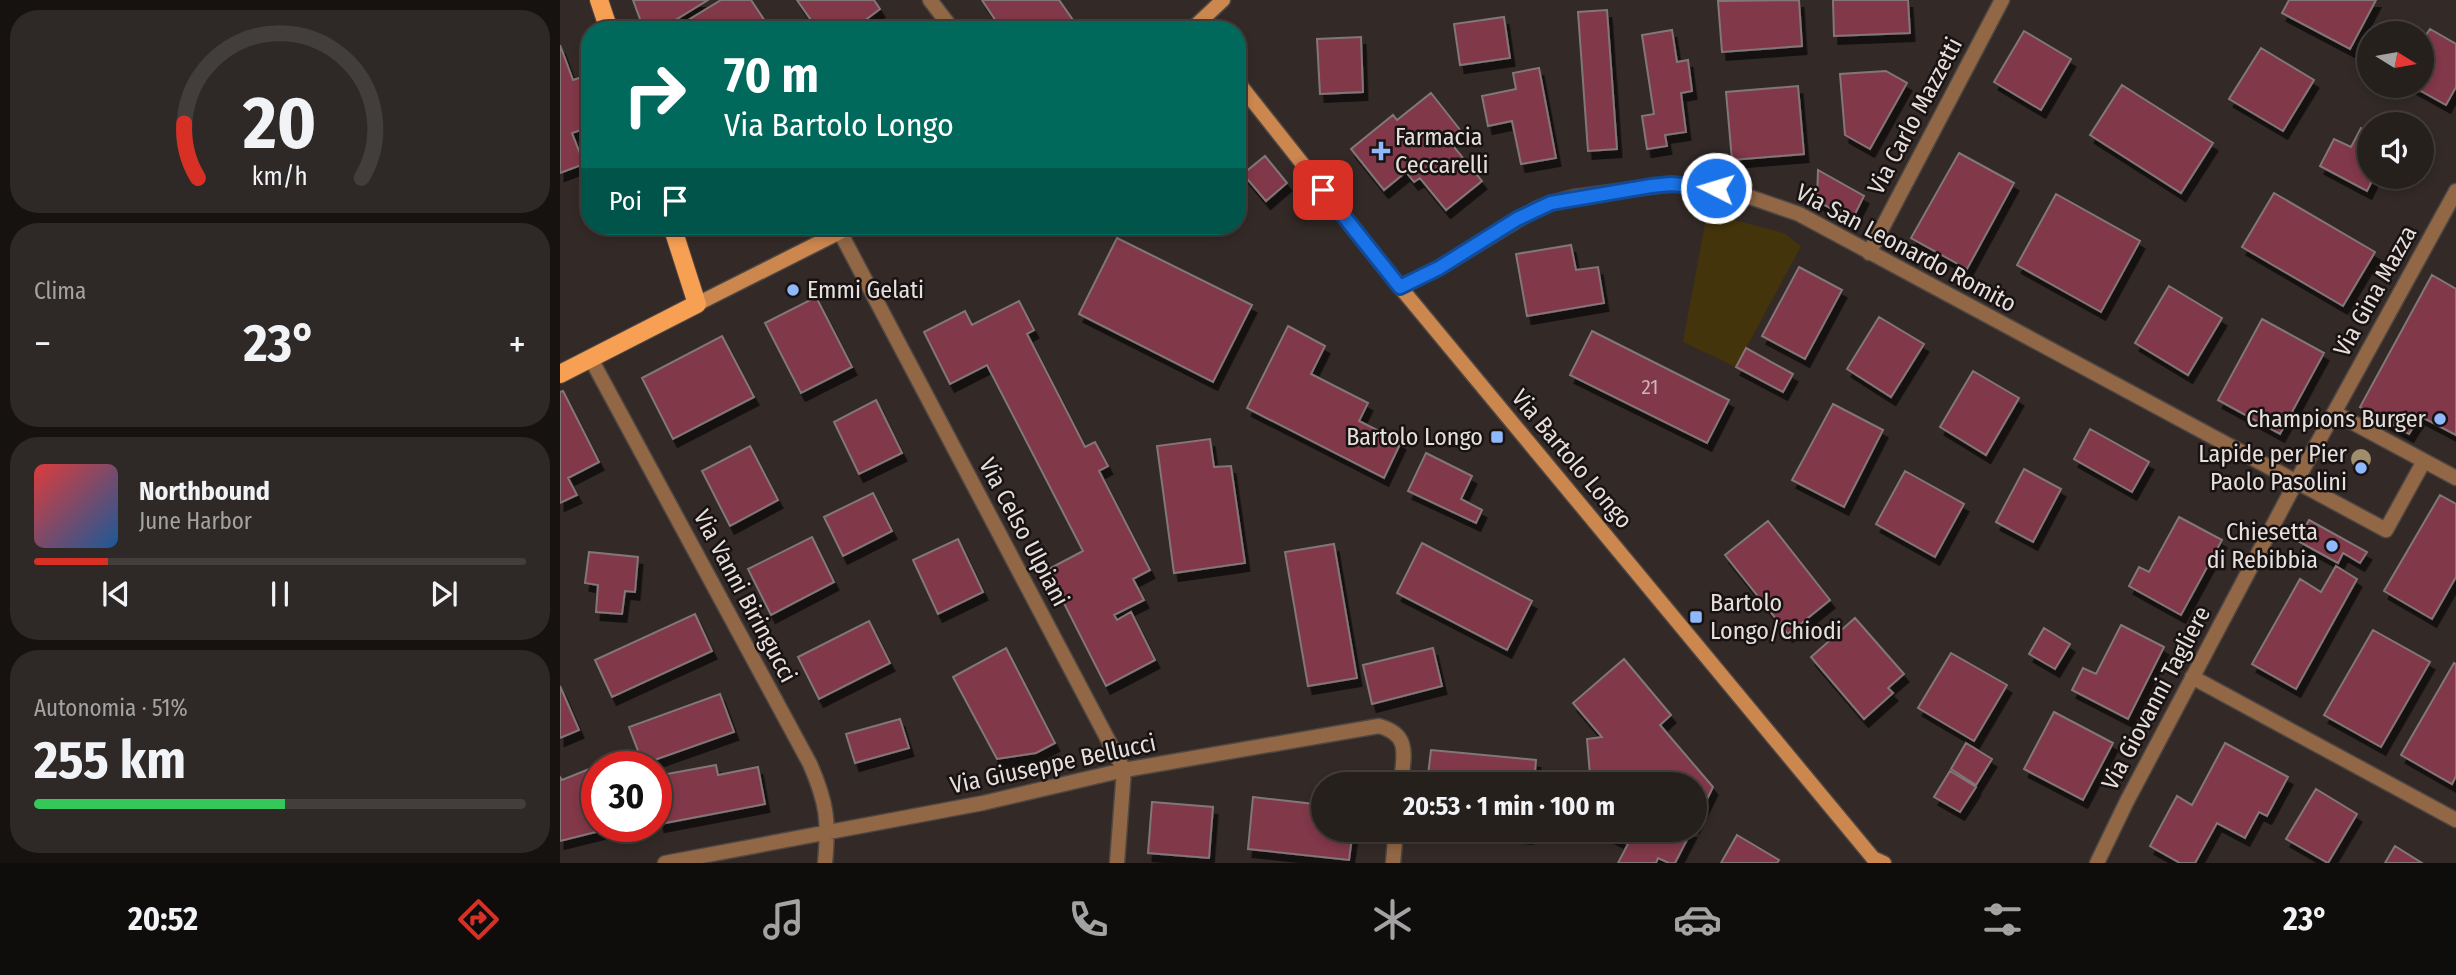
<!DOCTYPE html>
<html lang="it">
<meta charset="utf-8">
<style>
:root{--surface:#26201d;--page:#2e2826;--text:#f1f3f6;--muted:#a4a3a4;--line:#423e3b;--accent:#d93025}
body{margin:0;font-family:"Fira Sans Condensed",sans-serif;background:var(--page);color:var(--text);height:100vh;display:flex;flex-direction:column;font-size:26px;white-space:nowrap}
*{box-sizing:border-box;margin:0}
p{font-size:23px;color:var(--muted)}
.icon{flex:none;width:38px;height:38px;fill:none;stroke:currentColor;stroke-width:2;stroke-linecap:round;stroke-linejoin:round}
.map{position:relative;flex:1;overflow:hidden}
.drawer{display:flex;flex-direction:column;gap:10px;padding:10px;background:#151210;width:560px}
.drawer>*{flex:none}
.hud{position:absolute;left:21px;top:21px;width:665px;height:214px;border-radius:28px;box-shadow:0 4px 10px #0003,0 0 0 2px var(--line);background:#00695c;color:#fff;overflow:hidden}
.needle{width:46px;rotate:101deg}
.controls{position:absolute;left:1797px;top:21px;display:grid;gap:14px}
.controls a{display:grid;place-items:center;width:77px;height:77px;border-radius:50%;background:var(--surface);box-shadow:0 4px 10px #0003,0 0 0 2px var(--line);font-size:35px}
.speed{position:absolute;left:21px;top:751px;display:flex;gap:14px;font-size:35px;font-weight:700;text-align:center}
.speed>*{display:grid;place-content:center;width:91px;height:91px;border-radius:50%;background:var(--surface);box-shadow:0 4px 10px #0003,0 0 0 2px var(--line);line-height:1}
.speed .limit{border:10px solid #d22;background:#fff;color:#111}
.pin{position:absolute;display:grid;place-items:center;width:60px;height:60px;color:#fff;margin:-30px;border-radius:14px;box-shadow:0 4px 10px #0006}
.me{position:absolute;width:77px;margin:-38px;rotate:275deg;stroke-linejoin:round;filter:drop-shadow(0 0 5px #0008)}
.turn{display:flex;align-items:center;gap:24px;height:147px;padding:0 28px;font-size:32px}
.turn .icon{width:91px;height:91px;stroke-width:2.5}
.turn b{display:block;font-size:49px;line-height:60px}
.then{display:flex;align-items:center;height:66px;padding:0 28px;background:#0003;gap:14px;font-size:26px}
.big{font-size:52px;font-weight:700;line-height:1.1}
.drawer .card{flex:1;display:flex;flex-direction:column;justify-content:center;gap:10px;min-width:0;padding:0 24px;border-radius:28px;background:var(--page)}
.drawer .dial{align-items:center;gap:0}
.dial svg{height:182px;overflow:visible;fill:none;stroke:var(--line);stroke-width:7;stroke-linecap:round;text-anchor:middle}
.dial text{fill:var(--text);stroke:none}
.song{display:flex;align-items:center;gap:21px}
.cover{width:84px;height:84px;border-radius:10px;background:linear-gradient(135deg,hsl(0 70% 55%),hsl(210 70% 35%))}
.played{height:7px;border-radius:4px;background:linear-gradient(90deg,var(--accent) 15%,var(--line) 15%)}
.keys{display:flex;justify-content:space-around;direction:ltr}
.heat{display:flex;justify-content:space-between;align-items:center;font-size:38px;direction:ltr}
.charge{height:10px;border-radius:5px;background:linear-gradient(90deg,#34c759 51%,var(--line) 0)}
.trip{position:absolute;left:751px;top:772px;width:396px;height:70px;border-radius:35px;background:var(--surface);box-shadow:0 4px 10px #0003,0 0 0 2px var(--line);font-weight:700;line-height:70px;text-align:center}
.menu{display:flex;height:112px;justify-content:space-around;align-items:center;background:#0f0d0c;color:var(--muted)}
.menu .icon{width:49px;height:49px}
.menu .current{color:var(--accent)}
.menu b{font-size:32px;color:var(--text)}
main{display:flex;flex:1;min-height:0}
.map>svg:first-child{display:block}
.green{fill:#44340b}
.building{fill:#813749;stroke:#827678;stroke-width:2;filter:url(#shadow)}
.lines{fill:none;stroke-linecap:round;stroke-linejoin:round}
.street-casing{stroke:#4f4744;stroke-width:17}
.secondary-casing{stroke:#4f4744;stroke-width:17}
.primary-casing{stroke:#4f4744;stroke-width:20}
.street{stroke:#916745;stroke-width:14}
.secondary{stroke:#cb874e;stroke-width:14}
.primary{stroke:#f79f53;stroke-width:18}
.tree{fill:#a08d6c}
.route-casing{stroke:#114b97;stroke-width:18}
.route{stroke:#1a73e8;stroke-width:12}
.poi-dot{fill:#90b8fd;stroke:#181312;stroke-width:2.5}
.labels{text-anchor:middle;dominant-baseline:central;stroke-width:5;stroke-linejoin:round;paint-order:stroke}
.number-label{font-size:21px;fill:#ccb5b8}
.street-label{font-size:24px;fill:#e5dfdd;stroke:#181312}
.poi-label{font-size:24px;fill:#e5dfdd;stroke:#181312;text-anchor:end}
</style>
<main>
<section class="drawer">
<div class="card dial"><svg viewBox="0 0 100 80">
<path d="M14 69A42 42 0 1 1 86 69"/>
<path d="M14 69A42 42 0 0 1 8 45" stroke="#d93025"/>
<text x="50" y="56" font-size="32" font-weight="700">20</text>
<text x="50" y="72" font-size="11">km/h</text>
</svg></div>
<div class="card"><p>Clima</p>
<div class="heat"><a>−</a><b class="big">23°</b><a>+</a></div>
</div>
<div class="card">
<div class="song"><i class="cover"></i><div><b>Northbound</b><p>June Harbor</p></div></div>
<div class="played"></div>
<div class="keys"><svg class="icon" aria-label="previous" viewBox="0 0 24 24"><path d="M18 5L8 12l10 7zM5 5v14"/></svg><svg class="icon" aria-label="pause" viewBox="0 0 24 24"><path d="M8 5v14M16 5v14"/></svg><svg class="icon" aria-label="next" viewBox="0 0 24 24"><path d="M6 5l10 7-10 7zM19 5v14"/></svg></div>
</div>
<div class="card"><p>Autonomia · 51%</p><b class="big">255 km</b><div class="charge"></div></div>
</section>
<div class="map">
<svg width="1896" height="863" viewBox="0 0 1896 863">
<defs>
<filter id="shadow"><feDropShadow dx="4.5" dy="8" stdDeviation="0" flood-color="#0009"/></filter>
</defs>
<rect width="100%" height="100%" fill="#332a27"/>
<!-- green -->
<path class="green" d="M1147,213L1224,233L1241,246L1176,367L1123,342Z"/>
<!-- building -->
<path class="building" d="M73,0H148L99,30H84Z
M161,0H191L211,30H130L125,22Z
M237,0H314L320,9L292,30H258Z
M422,0H499L513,20L511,30H442Z
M1239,0L1242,46L1162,52L1158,1Z
M1273,0H1348L1350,33L1274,36Z
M1729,0H1816L1790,49L1722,13Z
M1047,10L1057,149L1028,151L1018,12Z
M944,17L950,58L900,65L894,24Z
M1870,29L1896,44V87L1886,105L1852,86H1862V41Z
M1112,30L1117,62L1128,60L1132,91L1121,93L1126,132L1105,135L1107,146L1087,149L1082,116L1094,114L1082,35Z
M1464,31L1511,59L1481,110L1434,82Z
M801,37L803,92L760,94L757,39Z
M0,45L13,80L22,77L30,98V127L12,133L24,164L0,173Z
M1701,48L1754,80L1723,131L1669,99Z
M979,68L996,158L961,164L952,121L928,126L922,96L956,89L953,73Z
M1326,71L1347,83L1310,149L1285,135L1280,74Z
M1562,85L1653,143L1621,193L1530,135Z
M1238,86L1244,154L1172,160L1166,92Z
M871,93L901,131L889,141L922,181L886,210L860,178L854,182L846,172L824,190L791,149L833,115L837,120Z
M1801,128L1810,133V177H1814L1807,191L1760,166L1774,139L1791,147Z
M1399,153L1454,183L1407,269L1351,238Z
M705,156L727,183L706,201L683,174Z
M1258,170L1304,196L1292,220L1257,201Z
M1714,193L1815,252L1783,306L1682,247Z
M1496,194L1580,241L1541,312L1457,265Z
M557,238L692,305L653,382L519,314Z
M1011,245L1016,270L1038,267L1044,303L967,316L956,254Z
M1239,267L1282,290L1245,359L1202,336Z
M1872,275L1896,289V435L1860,416L1849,434L1800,407Z
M1609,286L1662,318L1628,375L1575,343Z
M256,297L292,367L241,393L205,323Z
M459,301L474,330L467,334L525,447L535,442L548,466L539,471L590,570L573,579L584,600L554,615L557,620L571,612L595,660L546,686L487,570L523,551L427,365L390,384L364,332L405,311L412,325Z
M1319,317L1364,344L1331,397L1287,369Z
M1702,319L1764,353L1720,434L1658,400Z
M728,326L765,346L751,374L808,403L799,421L841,442L824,478L687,408Z
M1032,331L1169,400L1147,443L1010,375Z
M162,336L194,397L113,439L82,378Z
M1186,348L1233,374L1223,392L1176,367Z
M1413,371L1459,398L1426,455L1380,427Z
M3,391L39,462L8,478L17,495L0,503V392Z
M316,400L342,453L299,474L274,422Z
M1273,404L1323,430L1284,507L1232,480Z
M1530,429L1589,462L1572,492L1514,459Z
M650,439L654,467L671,466L685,563L614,573L597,446Z
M190,446L218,500L170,526L142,471Z
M866,453L912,476L901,499L922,510L916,523L848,491Z
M1464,469L1501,489L1473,542L1436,522Z
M1345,471L1404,504L1375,557L1316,524Z
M313,493L332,531L283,556L264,517Z
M1880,495L1896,504V577L1872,619L1824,591Z
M1619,517L1662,540L1621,615L1569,586L1579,567L1589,572Z
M1749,520L1807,552L1800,563L1783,553L1778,563L1738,541Z
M1208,521L1270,600L1228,634L1165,555Z
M252,537L274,582L211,615L188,569Z
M398,539L423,592L378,614L353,560Z
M862,543L972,601L947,650L837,593Z
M774,544L797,678L748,686L725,552Z
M29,552L78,557L75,592L65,591L62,614L36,612L38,585L25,583Z
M1776,566L1797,579L1736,689L1692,664L1740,579L1761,592Z
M135,614L152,651L52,697L35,660Z
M1295,618L1344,674L1328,688L1333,693L1304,719L1251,657Z
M309,621L330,663L259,699L238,657Z
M1561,625L1604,647L1568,719L1512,690L1523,668L1536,674Z
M1484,628L1510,644L1495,669L1469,654Z
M1813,630L1870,662L1821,747L1764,715Z
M446,648L495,743L476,753L437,759L393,677Z
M873,648L882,686L812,704L803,665Z
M1391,653L1447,685L1414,741L1358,708Z
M1064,659L1111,715L1100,725L1153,787L1134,826V784H1048L1054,772L1030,775L1027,739L1042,737L1013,703Z
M1894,663L1896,664V776L1892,784L1841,755Z
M0,686L19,730L0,738Z
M160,694L174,732L83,764L69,727Z
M1494,712L1553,743L1523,800L1464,769Z
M340,719L349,748L295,763L286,734Z
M1406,743L1432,759L1416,785L1391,769Z
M1665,743L1728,777L1707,816L1699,812L1685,838L1657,823L1635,863H1620L1590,846L1617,796L1632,805Z
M871,750L976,760L974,784H867Z
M156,765L158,775L198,767L205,804L100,824L96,806V776Z
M34,767L37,773V826H60L0,841V777L2,780Z
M1390,771L1416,787L1400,812L1374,797Z
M1756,789L1797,814L1768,863L1726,839Z
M693,797L763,805V830H793L789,860L688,849Z
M592,802L653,807L649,858L588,853Z
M902,830H969L968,836Z
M1039,830H1132L1115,863H1109L1098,858L1096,863H1058L1068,844Z
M1177,835L1219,860L1217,863H1161Z
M1835,846L1862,863H1825Z"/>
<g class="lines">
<defs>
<path id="street" d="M370,0L393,30
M280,232L564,770L557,863
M1309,253L1442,0
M840,287L879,268L976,209L991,203L1014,197L1111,184L1156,188L1184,195L1239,214L1826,530L1864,461
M31,359L250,764C267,803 269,821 265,863
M1775,413L1896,478
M1632,677L1896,820
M105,863L423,803L564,770L819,726C852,735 843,757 841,784
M833,863L836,830
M1537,863L1567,801L1736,482L1896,191"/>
<path id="secondary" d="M631,30L663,0
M677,81L840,287L1313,858L1324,863
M137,304L292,226"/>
<path id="primary" d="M39,0L49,30
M0,374L137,304L112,226"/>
</defs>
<!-- street casing -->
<use href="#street" class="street-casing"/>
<!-- secondary casing -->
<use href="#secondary" class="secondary-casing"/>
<!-- primary casing -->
<use href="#primary" class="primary-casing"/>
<!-- street -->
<use href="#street" class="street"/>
<!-- secondary -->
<use href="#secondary" class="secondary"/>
<!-- primary -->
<use href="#primary" class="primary"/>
</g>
<!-- trees -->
<circle class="tree" cx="1801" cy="459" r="10"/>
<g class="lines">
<defs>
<path id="route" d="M763,190L840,287L879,268L957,219L991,203L1091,186L1111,184L1156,188"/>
</defs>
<!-- route casing -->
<use href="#route" class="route-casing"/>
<!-- route -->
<use href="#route" class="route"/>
</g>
<!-- markers -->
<g class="poi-dot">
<path d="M817.5 140.5h7v7h7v7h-7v7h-7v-7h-7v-7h7z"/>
<circle cx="233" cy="290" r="7"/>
<circle cx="1880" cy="419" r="7"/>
<rect x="930" y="430" width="14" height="14" rx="3.5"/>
<circle cx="1801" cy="468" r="7"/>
<circle cx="1772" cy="546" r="7"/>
<rect x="1129" y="610" width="14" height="14" rx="3.5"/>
</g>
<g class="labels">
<!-- number labels -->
<g class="number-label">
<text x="1090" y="387">21</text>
</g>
<!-- street labels -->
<g class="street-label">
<text transform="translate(1355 116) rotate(-62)">Via Carlo Mazzetti</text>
<text transform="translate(1346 248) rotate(28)">Via San Leonardo Romito</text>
<text transform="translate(1815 291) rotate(-61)">Via Gina Mazza</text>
<text transform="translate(1012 459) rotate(50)">Via Bartolo Longo</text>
<text transform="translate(464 532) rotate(62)">Via Celso Ulpiani</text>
<text transform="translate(185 596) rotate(62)">Via Vanni Biringucci</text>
<text transform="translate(1596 698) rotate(-62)">Via Giovanni Tagliere</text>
<text transform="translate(493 764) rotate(-12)">Via Giuseppe Bellucci</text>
</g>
<!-- poi labels -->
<g class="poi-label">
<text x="835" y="137" text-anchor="start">Farmacia<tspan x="835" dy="28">Ceccarelli</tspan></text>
<text x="247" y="290" text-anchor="start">Emmi Gelati</text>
<text x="1866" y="419">Champions Burger</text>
<text x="923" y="437">Bartolo Longo</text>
<text x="1787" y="454">Lapide per Pier<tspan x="1787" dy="28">Paolo Pasolini</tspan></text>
<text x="1758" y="532">Chiesetta<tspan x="1758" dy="28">di Rebibbia</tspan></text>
<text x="1150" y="603" text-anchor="start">Bartolo<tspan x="1150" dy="28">Longo/Chiodi</tspan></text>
</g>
</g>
</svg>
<div class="controls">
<a><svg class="needle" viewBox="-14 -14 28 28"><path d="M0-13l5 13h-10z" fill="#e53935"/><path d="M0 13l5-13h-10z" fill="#a4a3a4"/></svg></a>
<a><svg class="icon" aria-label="sound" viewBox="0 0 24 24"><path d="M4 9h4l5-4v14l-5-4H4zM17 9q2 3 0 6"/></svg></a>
</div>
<div class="speed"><div class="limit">30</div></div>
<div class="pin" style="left:763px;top:190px;background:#d93025"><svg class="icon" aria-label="arrive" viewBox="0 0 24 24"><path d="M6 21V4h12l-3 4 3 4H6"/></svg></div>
<svg class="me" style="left:1156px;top:188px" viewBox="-20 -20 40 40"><circle r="17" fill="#1a73e8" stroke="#fff" stroke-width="3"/><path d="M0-11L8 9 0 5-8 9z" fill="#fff"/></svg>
<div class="trip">20:53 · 1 min · 100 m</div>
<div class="hud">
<div class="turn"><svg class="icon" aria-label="right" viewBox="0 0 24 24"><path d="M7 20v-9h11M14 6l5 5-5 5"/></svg><div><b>70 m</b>Via Bartolo Longo</div></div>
<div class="then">Poi<svg class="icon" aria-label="arrive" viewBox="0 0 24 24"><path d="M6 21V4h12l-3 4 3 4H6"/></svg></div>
</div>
</div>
</main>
<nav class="menu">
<b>20:52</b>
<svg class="icon current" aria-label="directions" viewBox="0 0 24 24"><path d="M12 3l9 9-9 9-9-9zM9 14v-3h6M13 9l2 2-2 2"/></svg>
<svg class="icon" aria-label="music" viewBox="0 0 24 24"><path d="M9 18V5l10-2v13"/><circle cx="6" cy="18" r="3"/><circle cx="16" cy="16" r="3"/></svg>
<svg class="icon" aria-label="phone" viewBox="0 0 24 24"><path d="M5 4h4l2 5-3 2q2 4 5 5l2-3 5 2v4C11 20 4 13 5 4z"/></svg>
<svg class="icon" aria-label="climate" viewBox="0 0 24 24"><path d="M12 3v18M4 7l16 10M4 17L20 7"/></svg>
<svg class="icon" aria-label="car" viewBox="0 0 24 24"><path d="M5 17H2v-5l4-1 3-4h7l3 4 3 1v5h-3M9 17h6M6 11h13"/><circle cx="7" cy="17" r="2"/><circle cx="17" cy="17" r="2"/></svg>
<svg class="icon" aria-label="filters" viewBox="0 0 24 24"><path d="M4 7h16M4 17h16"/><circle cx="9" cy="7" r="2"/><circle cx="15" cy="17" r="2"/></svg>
<b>23°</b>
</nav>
